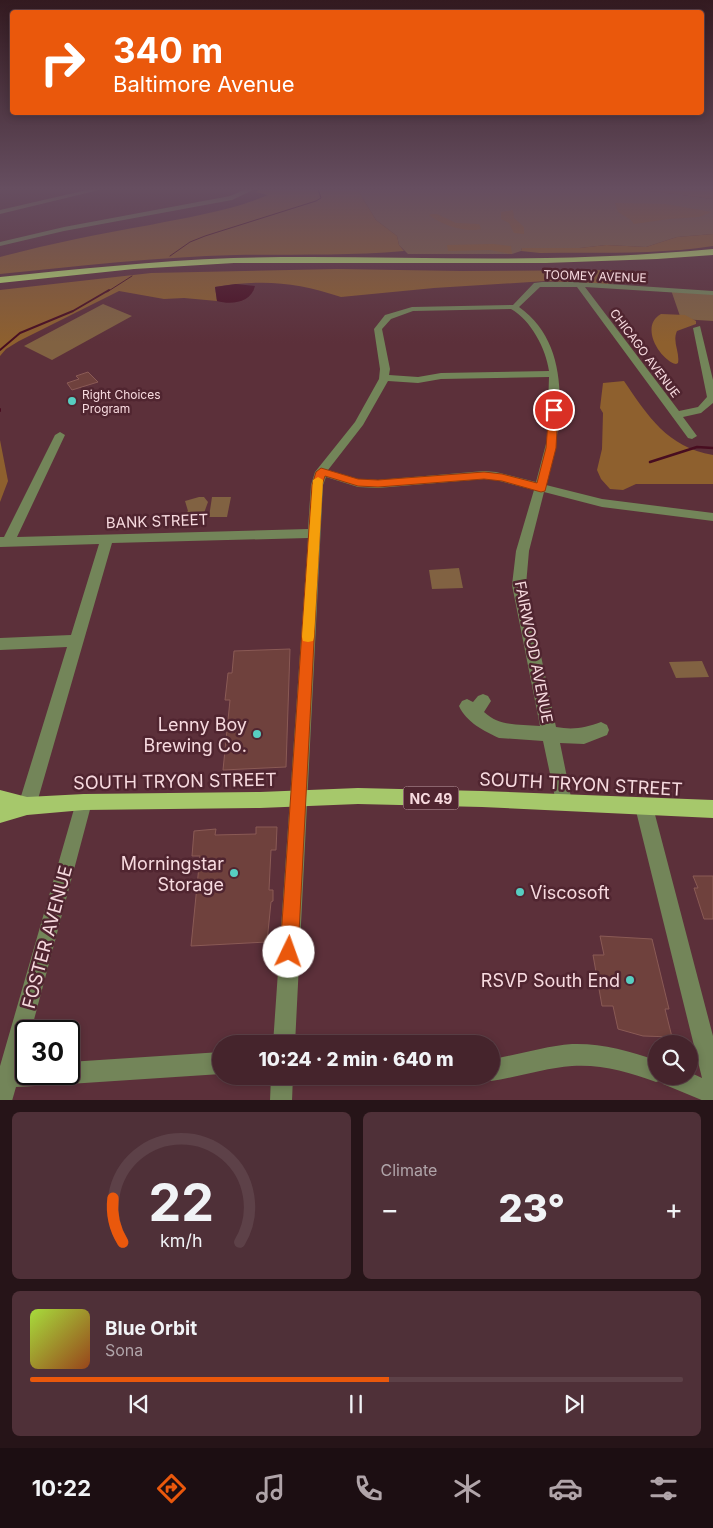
<!DOCTYPE html>
<meta charset="utf-8">
<style>
:root{--surface:#45242c;--page:#4f3038;--text:#f1f3f6;--muted:#b0a4a9;--line:#5d4148;--accent:#ea580c}
body{margin:0;font-family:Inter,sans-serif;background:var(--page);color:var(--text);height:100vh;display:flex;flex-direction:column;font-size:19px;white-space:nowrap}
*{box-sizing:border-box;margin:0}
p{font-size:16px;color:var(--muted)}
.icon{flex:none;width:28px;height:28px;fill:none;stroke:currentColor;stroke-width:2;stroke-linecap:round;stroke-linejoin:round}
.map{position:relative;height:1100px;overflow:hidden}
.sheet{display:flex;flex-direction:column;gap:12px;padding:12px;background:#261418;flex:1}
.sheet>*{flex:none}
.hud{position:absolute;left:10px;top:10px;width:694px;height:105px;border-radius:5px;box-shadow:0 2px 8px #0003,0 0 0 1px var(--line);background:#ea580c;color:#fff;overflow:hidden}
.buttons{position:absolute;left:648px;top:1035px;display:grid;gap:10px}
.buttons a{display:grid;place-items:center;width:50px;height:50px;border-radius:50%;background:var(--surface);box-shadow:0 2px 8px #0003,0 0 0 1px var(--line);font-size:25px}
.speed{position:absolute;left:15px;top:1020px;display:flex;gap:10px;font-size:25px;font-weight:700;text-align:center}
.speed>*{display:grid;place-content:center;width:65px;height:65px;border-radius:50%;background:var(--surface);box-shadow:0 2px 8px #0003,0 0 0 1px var(--line);line-height:1}
.speed .limit{border:2px solid #111;border-radius:8px;background:#fff;color:#111}
.pin{position:absolute;display:grid;place-items:center;width:42px;height:42px;color:#fff;margin:-21px;border:2px solid #fff;border-radius:50%;box-shadow:0 1px 5px #0007}
.me{position:absolute;width:55px;margin:-28px;rotate:3deg;stroke-linejoin:round;filter:drop-shadow(0 0 4px #0008)}
.turn{display:flex;align-items:center;gap:18px;height:105px;padding:0 20px;font-size:22px}
.turn .icon{width:65px;height:65px;stroke-width:2.5}
.turn b{display:block;font-size:35px;line-height:42px}
.big{font-size:38px;font-weight:800;line-height:1.1}
.sheet .tile{flex:1;display:flex;flex-direction:column;justify-content:center;gap:8px;min-width:0;padding:0 18px;border-radius:8px;background:var(--page)}
.sheet .dial{align-items:center;gap:0}
.dial svg{height:130px;overflow:visible;fill:none;stroke:var(--line);stroke-width:7;stroke-linecap:round;text-anchor:middle}
.dial text{fill:var(--text);stroke:none}
.song{display:flex;align-items:center;gap:15px}
.cover{width:60px;height:60px;border-radius:8px;background:linear-gradient(135deg,hsl(80 70% 55%),hsl(20 70% 35%))}
.played{height:5px;border-radius:2px;background:linear-gradient(90deg,var(--accent) 55%,var(--line) 55%)}
.keys{display:flex;justify-content:space-around;direction:ltr}
.heat{display:flex;justify-content:space-between;align-items:center;font-size:28px;direction:ltr}
.sheet .tiles{flex:1;display:grid;gap:12px;grid-template-columns:1fr 1fr}
.tile:last-child{grid-column:span 2}
.trip{position:absolute;left:212px;top:1035px;width:288px;height:50px;border-radius:25px;background:var(--surface);box-shadow:0 2px 8px #0003,0 0 0 1px var(--line);font-weight:800;line-height:50px;text-align:center}
.menu{display:flex;height:80px;justify-content:space-around;align-items:center;background:#1c0e12;color:var(--muted)}
.menu .icon{width:35px;height:35px}
.menu .on{color:var(--accent)}
.menu b{font-size:22px;color:var(--text)}
.map>svg:first-child{display:block}
.green{fill:#816242}
.forest{fill:#8e602e}
.water{fill:#480d20}
.lines{fill:none;stroke-linecap:round;stroke-linejoin:round}
.stream-far2{stroke:#480d20;stroke-width:1}
.stream-far1{stroke:#480d20;stroke-width:2}
.stream{stroke:#480d20;stroke-width:2.5}
.building{fill:#6f413d;stroke:#8a5a55}
.minor{fill:#738559;fill-rule:evenodd}
.major{fill:#a6c86b;fill-rule:evenodd}
.highway{fill:#b9e371;fill-rule:evenodd}
.route{fill:#ea580c;stroke:#983908}
.slow{fill:#f59e0b}
.poi-dot{fill:#57cec1;stroke:#502530;stroke-width:2}
.labels{text-anchor:middle;dominant-baseline:central;stroke-width:5;stroke-linejoin:round;paint-order:stroke}
.far-street-label{font-size:12px;fill:#f7dadf;stroke:#502530}
.far-poi-label{font-size:12px;fill:#f7dadf;stroke:#502530;text-anchor:start}
.shield{fill:#502530;stroke:#c5a4aa;stroke-width:1}
.shield-label{font-size:14px;font-weight:bold;fill:#f7dadf}
.street-label{font-size:15px;fill:#f7dadf;stroke:#502530}
.near-poi-label{font-size:18px;fill:#f7dadf;stroke:#502530;text-anchor:end}
.near-street-label{font-size:18px;fill:#f7dadf;stroke:#502530}
</style>
<div class="map">
<svg width="713" height="1101" viewBox="0 0 713 1101">
<rect width="100%" height="100%" fill="#5c303a"/>
<!-- green -->
<path class="green" d="M357,189H635L713,199V234L677,237L646,247L606,245L580,248H522L521,251L512,254H408L399,245L397,236L376,220Z
M671,290L713,293V321L681,319Z
M103,304L132,316L52,360L24,346Z
M199,497H204L208,502L204,513L197,522H186L185,515L188,511L185,501Z
M212,497H231L227,517H209Z
M459,568L463,588L432,589L429,570Z
M702,661L709,677L676,678L669,662Z"/>
<!-- forest -->
<path class="forest" d="M260,189H357L376,220L397,236L399,245L404,251C348,256 292,254 236,255C157,257 79,266 0,274V257C49,244 99,234 150,225C189,217 231,211 268,195L256,192Z
M635,189H713V199Z
M615,203L665,204L712,212L699,217L669,219L634,224L631,220L618,212Z
M513,210L514,218L524,227V234L514,233L509,223L501,219V212Z
M431,214H437L456,223L479,224L481,229C466,233 441,225 429,215Z
M713,234V246C656,255 597,252 540,253L521,251L522,248H580L606,245L646,247L677,237Z
M493,244L511,246L512,254L490,250L448,251L447,245Z
M337,269L461,271L623,270V282L606,284L546,281L434,288L341,297C296,282 263,279 215,287L217,301L184,298L164,299L119,291L19,341L6,349L0,356V290L151,273Z
M661,314L685,315L696,321V324L677,331C672,342 680,352 678,363L676,364C660,360 639,326 661,314Z
M624,381C648,416 667,447 713,455V484H636L623,490L610,489L601,479L597,470L602,449L603,413L600,408L603,383Z
M0,440L8,481L0,502Z"/>
<!-- water -->
<path class="water" d="M236,284L255,286C251,303 231,305 217,301L215,287Z"/>
<g class="lines">
<!-- stream-far2 -->
<path class="stream-far2" d="M709,189L713,190
M170,256L190,242L205,236L316,201L321,198L318,189
M107,292L132,276"/>
<!-- stream-far1 -->
<path class="stream-far1" d="M0,350L20,333L73,311L109,290
M0,409V411"/>
<!-- stream -->
<path class="stream" d="M650,462L697,447L713,448"/>
</g>
<!-- building -->
<path class="building" d="M88,372L98,382L72,390L67,383L79,379L76,376Z
M290,649L286,767L223,770L230,700H225L228,673H232L234,651Z
M256,827H277L276,850H271L269,890H273V901L271,902L267,942L191,946L200,856H192L194,831L216,829L215,835L256,834Z
M693,876H713V919H704L694,888H698Z
M600,936L652,939L669,1009H665L672,1037L643,1036L618,1029L613,1006H602L593,955H604Z"/>
<g class="lines">
<!-- minor -->
<path class="minor" d="M91,189H103L0,214V210Z
M246,189H255L232,200L64,231L0,246V242L64,227L230,196Z
M542,282H579L713,291V295L585,287L679,411L698,407L707,397L693,328L700,326L713,380V403L701,413L683,417L697,436L692,439L688,438L577,287H540L519,307C575,346 562,429 546,485L602,499L713,513V521L602,507L544,492L529,551L526,585L556,727C573,730 585,728 601,722L607,725L609,730L607,735L584,744L560,743L572,802L570,808L564,810L558,808L556,802L543,741L499,738C484,731 466,722 459,706L462,701L467,699L473,702L478,696L483,694L488,696L491,701L484,712C500,727 519,724 540,726L512,585L516,551L534,490L496,480L484,479L378,488L358,487L326,477L323,485L295,1044H273L308,538L112,543L36,806L33,812L27,815L21,812L18,806L67,647L0,650V638L71,635L99,544L0,547V537H4L55,435L60,432L65,435L17,537L308,529L311,485L315,472L355,422L379,379L380,369L374,329L385,315L412,307L513,305L534,283ZM511,309C531,320 546,349 549,371L441,373L418,377L389,375L390,369L382,329L391,319L413,311ZM549,377L547,440L536,482L496,472L484,471L378,480L358,479L328,470L363,425L388,381L418,383L441,379Z
M84,794L90,796L92,802L31,1031H26V1048L22,1065H26V1074H69V1062L221,1052V1074L69,1084L62,1081L54,1085L16,1087L12,1101H0V1066L76,802L78,796Z
M644,798L650,801L653,807L713,1036V1101H704L663,1084L662,1080L656,1082C629,1072 601,1064 572,1066C545,1068 518,1077 491,1081L483,1078V1076H491V1059C518,1055 545,1046 572,1044C601,1043 629,1051 656,1060V1076H689V1072L702,1078L635,807L638,801Z
M271,1076H293L292,1101H270Z"/>
<!-- major -->
<path class="major" d="M358,788L482,791L713,800V818L482,807L358,804L260,808L84,810L27,815L0,823V790L27,797L84,794L260,792Z"/>
<!-- highway -->
<path class="highway" d="M713,249V255L657,259L546,263H234L134,269L0,283V277C78,269 155,261 233,258C338,255 443,260 547,258C603,257 658,254 713,249Z"/>
</g>
<!-- sky -->
<linearGradient id="sky" x2="0" y2="1"><stop stop-color="#331a20"/><stop offset="0.55" stop-color="#664e60"/><stop offset="1" stop-color="#664e60" stop-opacity="0"/></linearGradient>
<rect width="713" height="343" fill="url(#sky)"/>
<!-- route -->
<path class="route" d="M554,407L558,410L556,448L545,491L541,492L502,481L484,479L378,487L358,486L325,476L322,485L298,952L296,958L289,960L283,958L280,952L312,485L316,472L321,468L358,479L378,480L484,472L502,474L537,483L546,448L549,410Z"/>
<!-- slow -->
<path class="slow" d="M318,477L323,480L314,637L313,641L308,642L303,641L302,637L313,480Z"/>
<!-- markers -->
<g class="poi-dot">
<circle cx="72" cy="401" r="5"/>
<circle cx="257" cy="734" r="5"/>
<circle cx="234" cy="873" r="5"/>
<circle cx="520" cy="892" r="5"/>
<circle cx="630" cy="980" r="5"/>
</g>
<g class="labels">
<!-- far-street labels -->
<g class="far-street-label">
<text transform="translate(595 276) rotate(2)">TOOMEY AVENUE</text>
<text transform="translate(645 353) rotate(53)">CHICAGO AVENUE</text>
</g>
<!-- far-poi labels -->
<g class="far-poi-label">
<text x="82" y="394">Right Choices<tspan x="82" dy="14">Program</tspan></text>
</g>
<!-- shield labels -->
<rect class="shield" x="403.5" y="786.5" width="55" height="23" rx="4"/>
<g class="shield-label">
<text x="431" y="798">NC 49</text>
</g>
<!-- street labels -->
<g class="street-label">
<text transform="translate(157 521) rotate(-2)">BANK STREET</text>
<text transform="translate(534 652) rotate(79)">FAIRWOOD AVENUE</text>
</g>
<!-- near-poi labels -->
<g class="near-poi-label">
<text x="247" y="724">Lenny Boy<tspan x="247" dy="21">Brewing Co.</tspan></text>
<text x="224" y="863">Morningstar<tspan x="224" dy="21">Storage</tspan></text>
<text x="530" y="892" text-anchor="start">Viscosoft</text>
<text x="620" y="980">RSVP South End</text>
</g>
<!-- near-street labels -->
<g class="near-street-label">
<text transform="translate(175 781) rotate(-1)">SOUTH TRYON STREET</text>
<text transform="translate(581 784) rotate(3)">SOUTH TRYON STREET</text>
<text transform="translate(47 937) rotate(-75)">FOSTER AVENUE</text>
</g>
</g>
</svg>
<div class="buttons">
<a><svg class="icon" aria-label="search" viewBox="0 0 24 24"><circle cx="10" cy="10" r="6"/><path d="M15 15l6 6"/></svg></a>
</div>
<div class="speed"><div class="limit">30</div></div>
<div class="pin" style="left:554px;top:410px;background:#d93025"><svg class="icon" aria-label="arrive" viewBox="0 0 24 24"><path d="M6 21V4h12l-3 4 3 4H6"/></svg></div>
<svg class="me" style="left:289px;top:952px" viewBox="-20 -20 40 40"><circle r="19" fill="#fff"/><path d="M0-13L10 11 0 6-10 11z" fill="#ea580c"/></svg>
<div class="trip">10:24 · 2 min · 640 m</div>
<div class="hud">
<div class="turn"><svg class="icon" aria-label="right" viewBox="0 0 24 24"><path d="M7 20v-9h11M14 6l5 5-5 5"/></svg><div><b>340 m</b>Baltimore Avenue</div></div>
</div>
</div>
<section class="sheet">
<div class="tiles">
<div class="tile dial"><svg viewBox="0 0 100 80">
<path d="M14 69A42 42 0 1 1 86 69"/>
<path d="M14 69A42 42 0 0 1 8 42" stroke="#ea580c"/>
<text x="50" y="56" font-size="32" font-weight="700">22</text>
<text x="50" y="72" font-size="11">km/h</text>
</svg></div>
<div class="tile"><p>Climate</p>
<div class="heat"><a>−</a><b class="big">23°</b><a>+</a></div>
</div>
<div class="tile">
<div class="song"><i class="cover"></i><div><b>Blue Orbit</b><p>Sona</p></div></div>
<div class="played"></div>
<div class="keys"><svg class="icon" aria-label="previous" viewBox="0 0 24 24"><path d="M18 5L8 12l10 7zM5 5v14"/></svg><svg class="icon" aria-label="pause" viewBox="0 0 24 24"><path d="M8 5v14M16 5v14"/></svg><svg class="icon" aria-label="next" viewBox="0 0 24 24"><path d="M6 5l10 7-10 7zM19 5v14"/></svg></div>
</div>
</div>
</section>
<nav class="menu">
<b>10:22</b>
<svg class="icon on" aria-label="directions" viewBox="0 0 24 24"><path d="M12 3l9 9-9 9-9-9zM9 14v-3h6M13 9l2 2-2 2"/></svg>
<svg class="icon" aria-label="music" viewBox="0 0 24 24"><path d="M9 18V5l10-2v13"/><circle cx="6" cy="18" r="3"/><circle cx="16" cy="16" r="3"/></svg>
<svg class="icon" aria-label="phone" viewBox="0 0 24 24"><path d="M5 4h4l2 5-3 2q2 4 5 5l2-3 5 2v4C11 20 4 13 5 4z"/></svg>
<svg class="icon" aria-label="climate" viewBox="0 0 24 24"><path d="M12 3v18M4 7l16 10M4 17L20 7"/></svg>
<svg class="icon" aria-label="car" viewBox="0 0 24 24"><path d="M5 17H2v-5l4-1 3-4h7l3 4 3 1v5h-3M9 17h6M6 11h13"/><circle cx="7" cy="17" r="2"/><circle cx="17" cy="17" r="2"/></svg>
<svg class="icon" aria-label="filters" viewBox="0 0 24 24"><path d="M4 7h16M4 17h16"/><circle cx="9" cy="7" r="2"/><circle cx="15" cy="17" r="2"/></svg>
</nav>
